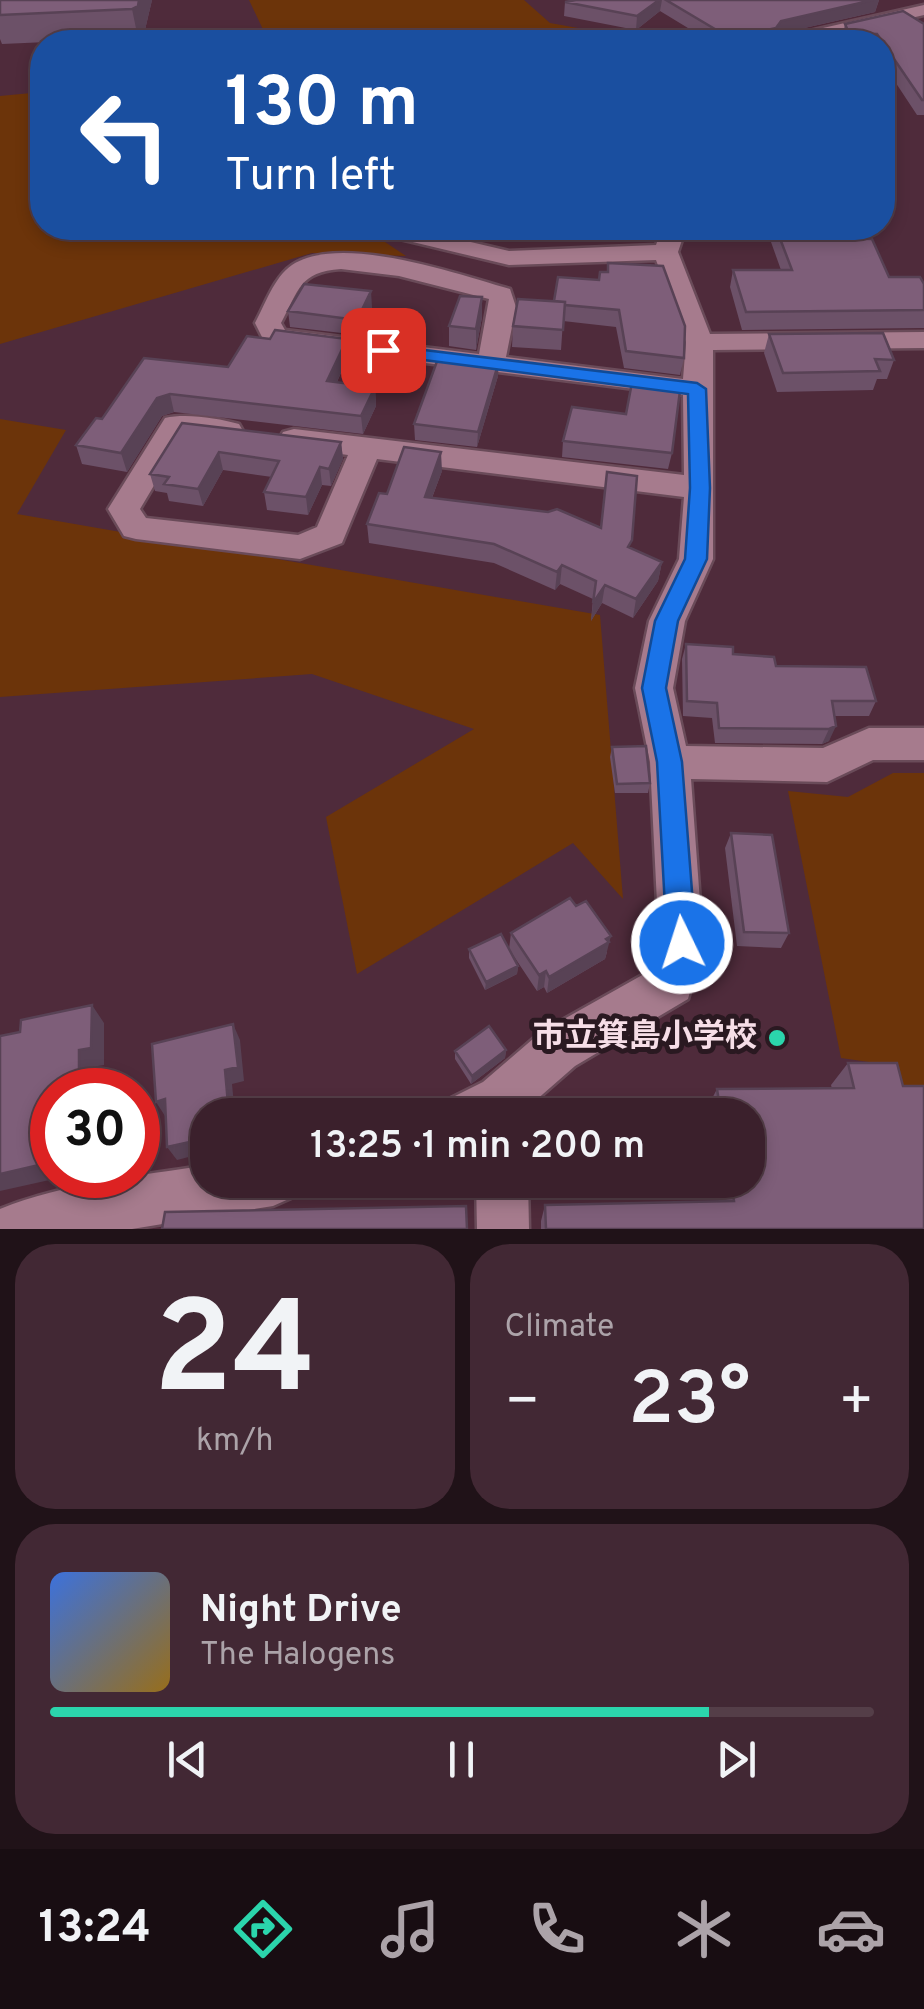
<!DOCTYPE html>
<meta charset="utf-8">
<style>
:root{--surface:#3b202c;--page:#422834;--text:#f1f3f6;--muted:#aca3a9;--line:#543e48;--accent:#2bd5ac}
body{margin:0;font-family:Overpass,"Noto Sans JP",sans-serif;background:var(--page);color:var(--text);height:100vh;display:flex;flex-direction:column;font-size:38px;white-space:nowrap}
*{box-sizing:border-box;margin:0}
p{font-size:32px;color:var(--muted)}
.icon{flex:none;width:55px;height:55px;fill:none;stroke:currentColor;stroke-width:2;stroke-linecap:round;stroke-linejoin:round}
.map{position:relative;height:1229px;overflow:hidden}
.drawer{display:flex;flex-direction:column;gap:15px;padding:15px;background:#201218;flex:1}
.drawer>*{flex:none}
.banner{position:absolute;left:30px;top:30px;width:865px;height:210px;border-radius:40px;box-shadow:0 5px 15px #0003,0 0 0 2px var(--line);background:#1a4fa0;color:#fff;overflow:hidden}
.speed{position:absolute;left:30px;top:1068px;display:flex;gap:20px;font-size:50px;font-weight:700;text-align:center}
.speed>*{display:grid;place-content:center;width:130px;height:130px;border-radius:50%;background:var(--surface);box-shadow:0 5px 15px #0003,0 0 0 2px var(--line);line-height:1}
.speed .limit{border:15px solid #d22;background:#fff;color:#111}
.pin{position:absolute;display:grid;place-items:center;width:85px;height:85px;color:#fff;margin:-42px;border-radius:20px;box-shadow:0 5px 15px #0006}
.me{position:absolute;width:110px;margin:-55px;rotate:356deg;stroke-linejoin:round;filter:drop-shadow(0 0 8px #0008)}
.turn{display:flex;align-items:center;gap:35px;height:210px;padding:0 30px;font-size:45px}
.turn .icon{width:130px;height:130px;stroke-width:2.5}
.turn b{display:block;font-size:70px;line-height:85px}
.big{font-size:75px;font-weight:600;line-height:1.1}
.drawer .card{flex:1;display:flex;flex-direction:column;justify-content:center;gap:15px;min-width:0;padding:0 35px;border-radius:40px;background:var(--page)}
.drawer .dial{align-items:center;gap:0}
.dial b{font-size:130px;line-height:1}
.song{display:flex;align-items:center;gap:30px}
.cover{width:120px;height:120px;border-radius:15px;background:linear-gradient(135deg,hsl(220 70% 55%),hsl(40 70% 35%))}
.played{height:10px;border-radius:5px;background:linear-gradient(90deg,var(--accent) 80%,var(--line) 80%)}
.keys{display:flex;justify-content:space-around;direction:ltr}
.heat{display:flex;justify-content:space-between;align-items:center;font-size:55px;direction:ltr}
.drawer .tiles{flex:1;display:grid;gap:15px;grid-template-columns:1fr 1fr}
.card:last-child{grid-column:span 2}
.trip{position:absolute;left:190px;top:1098px;width:575px;height:100px;border-radius:40px;background:var(--surface);box-shadow:0 5px 15px #0003,0 0 0 2px var(--line);font-weight:600;line-height:100px;text-align:center}
.dock{display:flex;height:160px;justify-content:space-around;align-items:center;background:#180d12;color:var(--muted)}
.dock .icon{width:70px;height:70px}
.dock .on{color:var(--accent)}
.dock b{font-size:45px;color:var(--text)}
.map>svg:first-child{display:block}
.green{fill:#6c340a}
.lines{fill:none;stroke-linecap:round;stroke-linejoin:round}
.minor-casing{stroke:#6a4b59;stroke-width:5}
.minor{fill:#a67b8d;fill-rule:evenodd}
.wall{fill:#6c5168}
.shaded-wall{fill:#584255}
.building{fill:#7e5e79;stroke:#584255;stroke-width:2.5}
.route{fill:#1a73e8;stroke:#114b97;stroke-width:2.5}
.poi-dot{fill:#2bd5ac;stroke:#2a1921;stroke-width:4}
.labels{text-anchor:middle;dominant-baseline:central;stroke-width:10;stroke-linejoin:round;paint-order:stroke}
.near-poi-label{font-size:32px;font-weight:bold;fill:#f6dee7;stroke:#2a1921;text-anchor:end}
</style>
<div class="map">
<svg width="924" height="1229" viewBox="0 0 924 1229">
<rect width="100%" height="100%" fill="#4f2b3b"/>
<!-- green -->
<path class="green" d="M249,0H524L550,23L617,35L650,30L672,42H269Z
M42,92V228H364L406,256L312,253L0,344V96Z
M0,419L66,430L17,514L600,615L623,899L573,843L357,974L326,817L474,729L312,674L0,697Z
M893,773H924V1090L887,1089L883,1064L841,1058L788,791L848,797Z"/>
<g class="lines">
<defs>
<path id="minor" d="M924,5V15L808,42H777L779,38Z
M371,228H411L509,251L656,245L662,228H686L678,252L710,334L924,332V348L713,350V559L685,621L673,688L686,746L823,748L869,728H924V760H873L827,782L691,779L703,943L688,999L575,1066L519,1115H443L451,1098L483,1082L541,1032L653,969L659,943L650,762L635,688L649,621L679,559L684,497L377,459L342,543L300,559L136,539L124,536L108,509L165,418C186,413 217,418 239,424L243,431L239,438L228,441L184,435L140,509L146,518L298,535L317,527L348,455L283,446L279,439L283,432L294,429L684,475L683,395L265,343L255,323C265,305 274,277 292,265C341,233 457,274 510,289L516,307L506,357L683,379L686,342L656,260L509,265L375,233ZM341,269L399,276L489,299L479,354L285,330L281,323C299,290 299,272 341,269Z
M208,1165V1180H299L291,1198L273,1206L132,1229H0V1209C64,1183 139,1176 208,1165Z
M476,1180H528L529,1229H477Z"/>
</defs>
<!-- minor casing -->
<use href="#minor" class="minor-casing"/>
<!-- minor -->
<use href="#minor" class="minor"/>
</g>
<!-- wall -->
<path class="wall" d="M0,0H152L144,34L138,38L2,44L0,39Z
M576,0H879L875,12L778,34L773,42H711L660,11L636,30L564,16L565,2Z
M845,24H924V115H917L882,62V42H844L842,38Z
M766,228H822L827,238L889,277L924,284V328L742,330L730,287L733,270H781Z
M608,263L684,358L680,375L624,368L616,327L563,321L561,350L512,347L513,326L554,301L599,280L607,272Z
M482,297V317L476,350L449,346V326Z
M372,307L359,335L290,327L288,311Z
M769,334L894,360L887,379H877L873,390L777,392L764,353Z
M348,357L337,382L375,387L376,406L363,434L174,412L162,416L127,472L82,464L76,445L102,419L228,367Z
M498,376L477,447L415,440L414,424Z
M182,423L341,442L343,459L331,486L322,485L308,515L267,510L264,492L272,477L223,470L203,506L169,501L167,493L155,491L150,474Z
M563,441L672,453L668,469L562,457Z
M442,471L432,498L631,548L662,562L658,581L633,618L602,603L591,621L593,599L560,584L555,590L494,563L369,543L367,524L387,494Z
M686,644L733,654L776,666L876,701L869,716H834L829,741L822,744L715,743L712,718L683,716L682,659Z
M612,747L650,783L648,793H615L610,757Z
M731,833L789,933L781,948L737,946L725,848Z
M511,933L607,952L605,959L547,993L544,987L537,991L509,949Z
M469,949L518,966L517,974L485,990L469,958Z
M506,1050L505,1058L471,1084L455,1059V1051Z
M848,1063L903,1086L924,1229H541V1221L545,1205L719,1201L716,1180H748V1115H706V1110L717,1089H832L831,1085Z"/>
<!-- shaded-wall -->
<path class="shaded-wall" d="M139,0H152L144,34L138,38L132,9Z
M659,0H662L660,11L636,30L637,16Z
M873,0H879L875,12L778,34L773,42H729L730,38L781,21Z
M371,291L372,307L359,335L357,320Z
M482,297V317L476,350V329Z
M347,339L348,357L329,399L327,381Z
M499,361L498,376L477,447L478,432Z
M375,387L376,406L363,434L361,416Z
M170,394L174,412L162,416L127,472L121,453L157,398Z
M341,442L343,459L331,486L329,469Z
M219,452L223,470L203,506L198,489Z
M441,452L442,471L425,516V497Z
M320,467L322,485L308,515L306,497Z
M662,562L658,581L633,618L636,599Z
M562,565L560,584L555,590L557,572Z
M605,585L602,603L591,621L593,603Z
M836,726L829,741L822,744L829,729Z
M611,936L605,959L547,993L549,977Z
M518,966L517,974L485,990L486,982Z
M546,971L544,987L537,991L539,975Z
M92,1005L104,1023V1065L92,1067V1090H79V1050Z
M233,1024L240,1040L244,1081L232,1084L235,1115H229L225,1070Z
M506,1050L505,1058L471,1084L472,1076Z
M165,1099V1116L156,1102Z
M208,1138V1152L177,1160L167,1147Z
M52,1162V1175H72L0,1191V1174Z"/>
<!-- building -->
<path class="building" d="M0,0H139L138,6L132,9L0,15Z
M576,0H659L637,16L565,2Z
M666,0H873L781,21L776,28L730,38Z
M903,11L924,24V100H922L877,34L849,33L845,24Z
M776,228H822L827,238L872,239L889,277H920L924,284V310L746,312L733,270H792Z
M608,263L663,266L685,326L684,358L626,351L619,310L565,305V302L554,301L558,277L599,280L600,272H608Z
M304,284L371,291L357,320L288,311Z
M460,296L482,297L476,329L449,326Z
M518,299L565,302L563,330L513,326Z
M275,330L347,339L327,381L375,387L361,416L170,394L157,398L121,453L76,445L96,418L102,419L144,358L228,367L247,336L270,339Z
M883,333L894,360L875,359L880,371L783,373L769,334Z
M440,353L499,361L478,432L414,424Z
M633,377L681,383L672,453L563,441L572,407L626,414Z
M182,423L341,442L329,469L320,467L306,497L264,492L279,461L219,452L198,489L164,484L169,477L150,474Z
M404,447L441,452L425,497L548,512L557,509L601,528L607,472L637,476L632,540L628,547L662,562L636,599L605,585L593,603L596,581L562,565L557,572L494,544L367,524L379,493L387,494Z
M686,644L733,647V654L774,657L776,666L866,667L876,701H832L836,726L829,729L719,728L717,703L687,701Z
M646,746L650,783L617,784L612,747Z
M731,833L772,835L789,933L744,932Z
M570,898L576,906L586,901L611,936L606,939L609,942L549,977L546,971L539,975L511,933Z
M501,934L518,966L486,982L469,949Z
M92,1005L91,1048L79,1050V1090H52V1162L0,1174V1036L20,1032L21,1020Z
M233,1024L238,1067L225,1070L229,1115H208V1138L167,1147L165,1099L156,1102L152,1044Z
M489,1026L506,1050L472,1076L455,1051Z
M848,1063H897L903,1086H924V1229H546L545,1205L734,1201L731,1180H748V1115H721L717,1089L854,1088Z
M466,1206L467,1229H162L165,1212Z"/>
<!-- route -->
<path class="route" d="M383,345L697,383L706,389L710,488L707,559L678,621L666,688L682,762L696,943L692,953L682,957L671,953L667,943L657,762L642,688L655,621L685,559L690,488L688,394L377,354L374,350Z"/>
<!-- markers -->
<circle class="poi-dot" cx="777" cy="1038" r="10"/>
<g class="labels">
<!-- near-poi labels -->
<g class="near-poi-label">
<text x="757" y="1038">市立箕島小学校</text>
</g>
</g>
</svg>
<div class="speed"><div class="limit">30</div></div>
<div class="pin" style="left:383px;top:350px;background:#d93025"><svg class="icon" aria-label="arrive" viewBox="0 0 24 24"><path d="M6 21V4h12l-3 4 3 4H6"/></svg></div>
<svg class="me" style="left:682px;top:943px" viewBox="-20 -20 40 40"><circle r="17" fill="#1a73e8" stroke="#fff" stroke-width="3"/><path d="M0-11L8 9 0 5-8 9z" fill="#fff"/></svg>
<div class="trip">13:25 · 1 min · 200 m</div>
<div class="banner">
<div class="turn"><svg class="icon" aria-label="left" viewBox="0 0 24 24"><path d="M17 20v-9H6M10 6l-5 5 5 5"/></svg><div><b>130 m</b>Turn left</div></div>
</div>
</div>
<section class="drawer">
<div class="tiles">
<div class="card dial"><b>24</b><p>km/h</p></div>
<div class="card"><p>Climate</p>
<div class="heat"><a>−</a><b class="big">23°</b><a>+</a></div>
</div>
<div class="card">
<div class="song"><i class="cover"></i><div><b>Night Drive</b><p>The Halogens</p></div></div>
<div class="played"></div>
<div class="keys"><svg class="icon" aria-label="previous" viewBox="0 0 24 24"><path d="M18 5L8 12l10 7zM5 5v14"/></svg><svg class="icon" aria-label="pause" viewBox="0 0 24 24"><path d="M8 5v14M16 5v14"/></svg><svg class="icon" aria-label="next" viewBox="0 0 24 24"><path d="M6 5l10 7-10 7zM19 5v14"/></svg></div>
</div>
</div>
</section>
<nav class="dock">
<b>13:24</b>
<svg class="icon on" aria-label="directions" viewBox="0 0 24 24"><path d="M12 3l9 9-9 9-9-9zM9 14v-3h6M13 9l2 2-2 2"/></svg>
<svg class="icon" aria-label="music" viewBox="0 0 24 24"><path d="M9 18V5l10-2v13"/><circle cx="6" cy="18" r="3"/><circle cx="16" cy="16" r="3"/></svg>
<svg class="icon" aria-label="phone" viewBox="0 0 24 24"><path d="M5 4h4l2 5-3 2q2 4 5 5l2-3 5 2v4C11 20 4 13 5 4z"/></svg>
<svg class="icon" aria-label="climate" viewBox="0 0 24 24"><path d="M12 3v18M4 7l16 10M4 17L20 7"/></svg>
<svg class="icon" aria-label="car" viewBox="0 0 24 24"><path d="M5 17H2v-5l4-1 3-4h7l3 4 3 1v5h-3M9 17h6M6 11h13"/><circle cx="7" cy="17" r="2"/><circle cx="17" cy="17" r="2"/></svg>
</nav>
